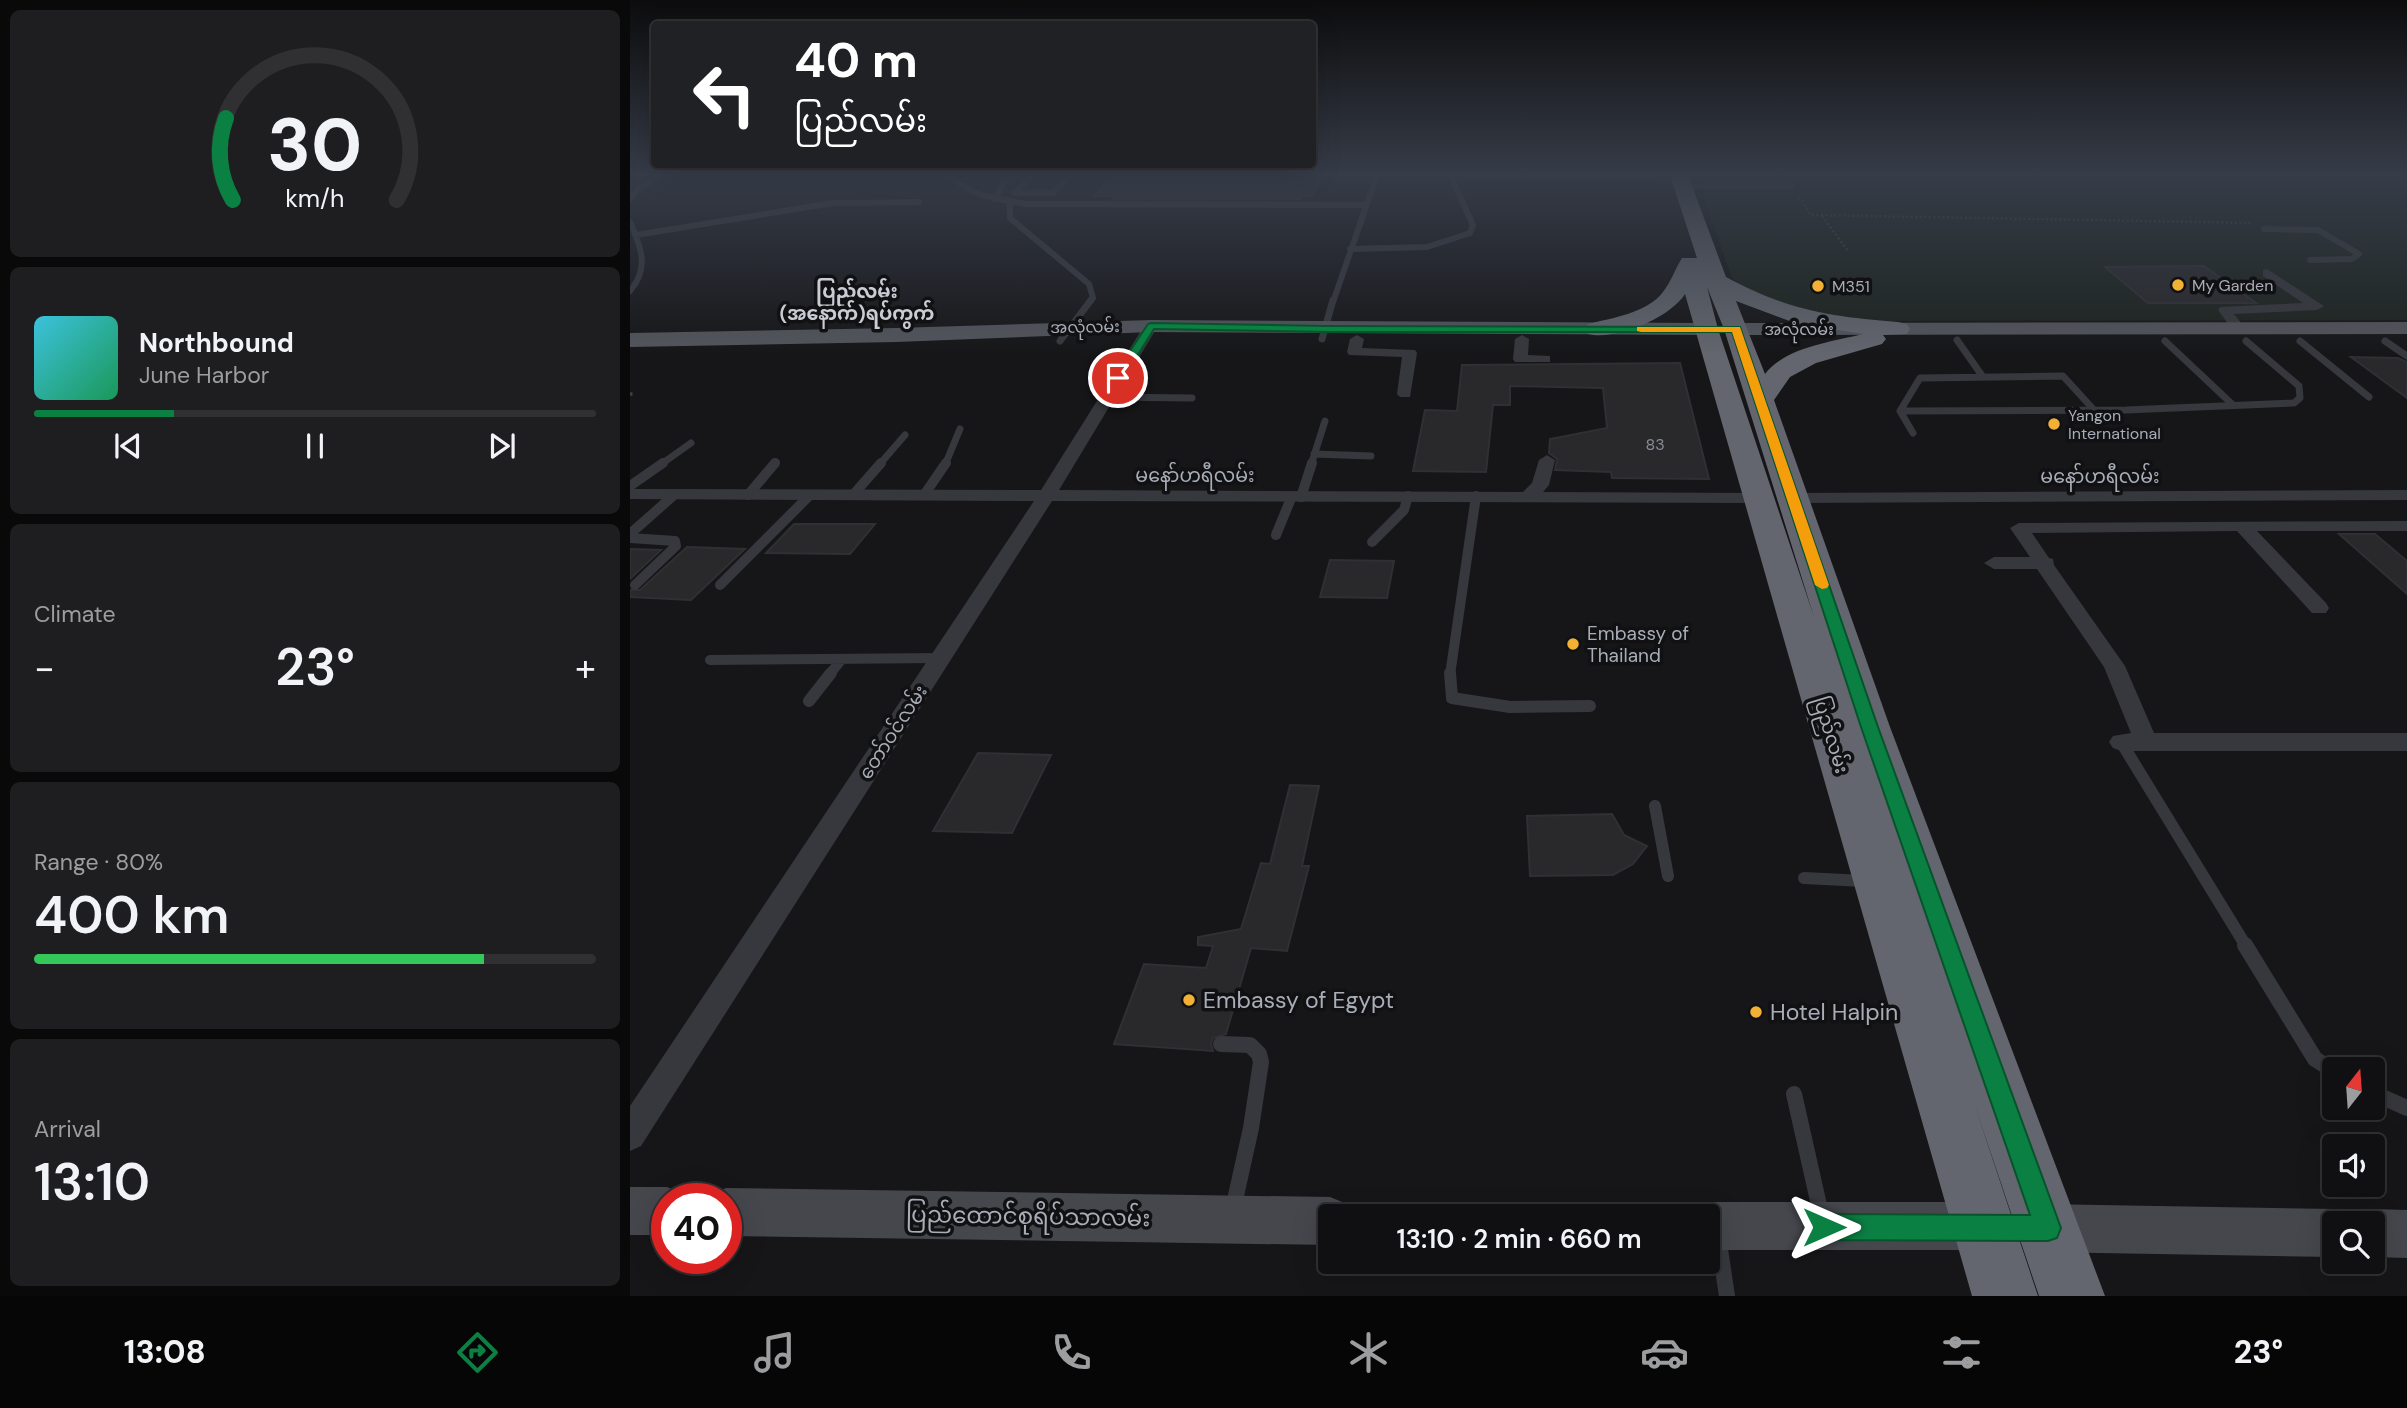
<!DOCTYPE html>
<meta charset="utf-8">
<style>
:root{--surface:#101012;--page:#1e1e20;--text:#f1f3f6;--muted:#9c9d9f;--line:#303032;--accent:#0b8043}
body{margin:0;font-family:"DM Sans","Noto Sans Myanmar",sans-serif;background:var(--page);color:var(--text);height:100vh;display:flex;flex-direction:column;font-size:26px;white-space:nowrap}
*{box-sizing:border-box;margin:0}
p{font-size:23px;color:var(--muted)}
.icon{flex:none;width:38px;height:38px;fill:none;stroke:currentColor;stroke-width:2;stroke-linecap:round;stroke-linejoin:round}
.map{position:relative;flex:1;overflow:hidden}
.drawer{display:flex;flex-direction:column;gap:10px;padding:10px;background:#09090a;width:630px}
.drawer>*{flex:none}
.hud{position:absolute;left:21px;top:21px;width:665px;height:147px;border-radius:7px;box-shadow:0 7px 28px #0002,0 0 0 2px var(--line);background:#202124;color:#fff;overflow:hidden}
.needle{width:46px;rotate:17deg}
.buttons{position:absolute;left:1692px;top:1057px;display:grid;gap:14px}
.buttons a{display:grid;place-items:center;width:63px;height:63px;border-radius:7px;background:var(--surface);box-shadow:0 7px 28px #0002,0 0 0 2px var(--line);font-size:35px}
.speed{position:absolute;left:21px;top:1183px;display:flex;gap:14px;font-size:35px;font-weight:700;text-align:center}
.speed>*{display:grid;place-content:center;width:91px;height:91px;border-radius:50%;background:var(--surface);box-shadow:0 7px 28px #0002,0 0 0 2px var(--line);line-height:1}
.speed .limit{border:10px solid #d22;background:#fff;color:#111}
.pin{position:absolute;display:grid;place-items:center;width:60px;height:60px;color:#fff;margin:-30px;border:4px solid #fff;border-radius:50%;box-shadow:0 2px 7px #0007}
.me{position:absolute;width:77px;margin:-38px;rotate:90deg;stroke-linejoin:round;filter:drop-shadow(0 0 5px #0008)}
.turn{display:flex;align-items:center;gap:24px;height:147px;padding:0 28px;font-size:32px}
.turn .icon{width:91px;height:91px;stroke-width:2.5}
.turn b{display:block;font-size:49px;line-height:60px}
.big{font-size:52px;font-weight:600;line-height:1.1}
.drawer .tile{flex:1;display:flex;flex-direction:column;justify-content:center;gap:10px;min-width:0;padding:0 24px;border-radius:10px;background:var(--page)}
.drawer .dial{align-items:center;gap:0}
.dial svg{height:182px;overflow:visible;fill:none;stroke:var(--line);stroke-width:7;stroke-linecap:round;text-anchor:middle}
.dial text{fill:var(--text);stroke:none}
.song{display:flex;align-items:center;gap:21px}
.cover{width:84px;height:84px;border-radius:10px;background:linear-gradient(135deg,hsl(190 70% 55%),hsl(150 70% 35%))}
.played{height:7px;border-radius:4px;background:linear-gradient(90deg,var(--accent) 25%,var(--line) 25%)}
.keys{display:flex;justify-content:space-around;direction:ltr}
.heat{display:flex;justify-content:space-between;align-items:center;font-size:38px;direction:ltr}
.charge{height:10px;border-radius:5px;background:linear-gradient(90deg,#34c759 80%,var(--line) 0)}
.trip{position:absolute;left:688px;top:1204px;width:402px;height:70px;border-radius:7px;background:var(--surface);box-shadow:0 7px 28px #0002,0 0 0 2px var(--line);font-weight:600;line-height:70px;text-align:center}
.menu{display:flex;height:112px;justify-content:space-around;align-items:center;background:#060607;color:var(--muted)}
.menu .icon{width:49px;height:49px}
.menu .selected{color:var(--accent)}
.menu b{font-size:32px;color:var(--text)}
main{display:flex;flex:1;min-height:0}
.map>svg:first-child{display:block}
.green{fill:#1c231d}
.building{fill:#29292c;stroke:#303034;stroke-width:2}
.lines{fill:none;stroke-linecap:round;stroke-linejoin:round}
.path-far1{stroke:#3d3f44;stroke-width:2.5;stroke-dasharray:2 2.5;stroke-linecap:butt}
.path{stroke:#3d3f44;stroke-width:3.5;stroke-dasharray:2.5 3.5;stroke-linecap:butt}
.lane-far4{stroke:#37383d;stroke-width:6}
.lane-far3{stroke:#37383d;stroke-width:7}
.lane-far2{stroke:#37383d;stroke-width:10}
.lane-far1{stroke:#37383d;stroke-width:12}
.lane{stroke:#37383d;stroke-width:16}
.street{fill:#37383d;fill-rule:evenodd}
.secondary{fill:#45474d;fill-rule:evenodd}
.primary{fill:#53555c;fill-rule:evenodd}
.highway{fill:#63666e;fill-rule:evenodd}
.route{fill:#0b8043;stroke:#07532c;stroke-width:2}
.slow{fill:#f59e0b}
.poi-dot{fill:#f2b134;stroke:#111113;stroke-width:2.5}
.labels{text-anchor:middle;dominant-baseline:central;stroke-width:7;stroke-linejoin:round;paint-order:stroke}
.far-poi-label{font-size:16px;fill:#a8adb8;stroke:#111113;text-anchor:start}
.far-street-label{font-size:16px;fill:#a8adb8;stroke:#111113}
.number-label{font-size:16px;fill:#888b94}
.far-quarter-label{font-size:19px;font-weight:bold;fill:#c9ccd4;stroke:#111113}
.street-label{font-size:19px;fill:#a8adb8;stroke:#111113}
.poi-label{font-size:19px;fill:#a8adb8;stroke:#111113;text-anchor:start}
.near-poi-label{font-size:23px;fill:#a8adb8;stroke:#111113;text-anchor:start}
.near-street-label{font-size:23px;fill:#a8adb8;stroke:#111113}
</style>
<main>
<section class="drawer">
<div class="tile dial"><svg viewBox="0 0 100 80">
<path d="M14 69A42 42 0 1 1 86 69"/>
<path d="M14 69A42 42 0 0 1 11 33" stroke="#0b8043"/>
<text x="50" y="56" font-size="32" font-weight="700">30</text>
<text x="50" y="72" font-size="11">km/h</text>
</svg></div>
<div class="tile">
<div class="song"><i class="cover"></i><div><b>Northbound</b><p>June Harbor</p></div></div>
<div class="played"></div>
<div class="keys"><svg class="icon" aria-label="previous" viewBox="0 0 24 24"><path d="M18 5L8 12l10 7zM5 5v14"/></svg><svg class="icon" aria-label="pause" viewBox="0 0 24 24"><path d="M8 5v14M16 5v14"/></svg><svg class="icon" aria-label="next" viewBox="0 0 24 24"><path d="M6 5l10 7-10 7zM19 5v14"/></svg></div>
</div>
<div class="tile"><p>Climate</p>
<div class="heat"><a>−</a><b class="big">23°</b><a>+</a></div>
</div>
<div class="tile"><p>Range · 80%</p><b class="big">400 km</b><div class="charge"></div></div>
<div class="tile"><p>Arrival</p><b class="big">13:10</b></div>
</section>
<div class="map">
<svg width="1777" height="1296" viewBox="0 0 1777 1296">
<rect width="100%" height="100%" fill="#161618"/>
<!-- green -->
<path class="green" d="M1066,175H1777V320L1201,321L1136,303L1102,278Z"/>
<!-- building -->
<path class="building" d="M483,175H548L546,177L692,175L682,196H671L670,199H483L485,196H464Z
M1574,266L1626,303H1518L1475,267Z
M1721,357L1768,358L1777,362V398Z
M1050,363L1079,479L982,478L981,472L925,470L927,459L919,453L920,439L977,428L973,388L880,386V405H863L856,472L783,471L795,410L827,411L832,365Z
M164,524H245L220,554L136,553Z
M1709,534H1745L1777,561V594Z
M57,547L115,549L61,600L0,597V590H10Z
M0,549L31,550L0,579Z
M700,560L764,561L757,598L690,597Z
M348,753L421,755L382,833L303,831Z
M660,785L689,786L672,866H679L657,951L621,948L596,1034L583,1038L581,1044L583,1051L484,1044L514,964L576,968L583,946L568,945V937L611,929L631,863L640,864Z
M982,814L994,835L1017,846L1003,864L983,875L900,876L897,816Z"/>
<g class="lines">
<!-- path-far1 -->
<path class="path-far1" d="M1536,175H1777
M1169,197L1181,215L1622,223
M1192,216L1219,252"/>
<!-- path -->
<path class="path" d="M0,394H6"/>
<!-- lane-far4 -->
<path class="lane-far4" d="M315,175L350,195L396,204L736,205
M820,176L1028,177
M1053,186H1162
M384,193H423L441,175
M384,193L403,175
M0,199L7,190L31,175
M365,199L375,181L382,175
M380,202V218L459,284L463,298L460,302
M0,222C11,247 20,268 0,291
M1634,229L1688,230L1729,254L1722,259L1680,260
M6,235L203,203L289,202
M720,249L797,247L840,233L843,225L820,175
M703,302L747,175"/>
<!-- lane-far3 -->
<path class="lane-far3" d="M692,339L703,300
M1327,340L1353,377
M430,341L461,300
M1535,341L1603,405
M1670,341L1739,397
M1755,341L1777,356
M476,397L562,398
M1270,411L1496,410L1664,403L1670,398L1669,386L1616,341
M1283,433L1270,411L1290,378L1433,376L1464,410
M684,454L741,456
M30,465L61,443
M144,465L146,462
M249,465L275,435
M315,465L330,429
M681,465L695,421"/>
<!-- lane-far2 -->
<path class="lane-far2" d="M0,486L33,463
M118,495L145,463
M223,495L251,463
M294,495L316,463
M671,497L682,463
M0,534L44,495
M646,535L662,496
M0,538L45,541L46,546L5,585
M742,542L774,510L778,496
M90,585L180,495
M80,660L311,658
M199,675L212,659
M820,675L846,496"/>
<!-- lane-far1 -->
<path class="lane-far1" d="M820,673L822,698L880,707L960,706
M179,701L201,673
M1491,742L1616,946
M1025,806L1038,876
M1174,878L1234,881"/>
<!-- lane -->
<path class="lane" d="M1615,945L1685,1059L1704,1071
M591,1044L620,1045L629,1054L631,1062L621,1128L603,1209
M1743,1093L1777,1108
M1164,1094L1191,1214
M1088,1236L1097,1296"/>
<!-- street -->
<path class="street" d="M1637,269L1694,306L1687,310L1604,314L1616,329L1609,333L1604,332L1588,310L1590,307L1673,303L1633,276V270Z
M521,322L528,326L429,490L893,492L902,483L909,460L917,455L925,460L919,485L913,492L1130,493L1139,498L1130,503L422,501L11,1146L0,1151V1106L404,501L0,499V489L411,490L514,326Z
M727,335L734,339L732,348L785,350L787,353L780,397H770L767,394L772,357L719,355L717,352L720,339Z
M892,335L899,339L898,355L920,356V362H885L883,359L885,339Z
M1777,490V500L1163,503L1154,498L1163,493Z
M1777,521V531H1627L1696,603L1699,608L1696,613H1682L1607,531L1402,533L1419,558L1423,559L1424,565L1495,666L1524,733H1777V751H1491L1483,748L1479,742L1483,736L1501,733L1474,667L1407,569H1364L1354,563L1364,557H1400L1380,528L1389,523Z"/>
<!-- secondary -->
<path class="secondary" d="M0,1187H37L54,1194L56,1199H37V1235H0Z
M96,1188L700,1197L717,1204L722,1216H700V1245L96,1236V1199H77L79,1195Z
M1078,1202H1361L1378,1209L1385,1226L1378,1243L1361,1250H1078V1216H1058L1061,1209Z
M1411,1204L1704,1209L1721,1216L1723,1221L1726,1216L1743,1209L1777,1210V1258L1743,1257V1223H1704V1257L1411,1252L1394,1245L1387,1228L1394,1211Z"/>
<!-- primary -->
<path class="primary" d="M521,320L1076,323L1084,324L1087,329L1084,334L1076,335L521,332L266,342L0,347V333L266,328Z
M1777,322V334L1106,335L1098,334L1095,329L1098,324L1106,323Z"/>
<!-- highway -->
<path class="highway" d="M1040,175H1058L1096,277C1157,310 1200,317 1268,322L1277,324L1280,329L1277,334L1253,335L1256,339L1252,344L1186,363L1160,377L1144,400L1260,727L1475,1296H1409L1345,1106L1408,1296H1342L1055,294C1040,318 985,341 958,334L955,329L958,324C982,318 1017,313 1033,292C1041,282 1045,269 1052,258H1067ZM1077,287L1094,329L1184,617L1088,329ZM1106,301L1165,323L1233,334C1201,342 1156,347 1135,374Z"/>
</g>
<!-- sky -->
<linearGradient id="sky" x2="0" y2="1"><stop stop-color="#0c0c0d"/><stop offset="0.49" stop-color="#363c48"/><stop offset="1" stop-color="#363c48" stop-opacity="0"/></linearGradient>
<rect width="1777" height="356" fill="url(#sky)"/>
<!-- route -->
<path class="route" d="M521,323L696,326L1110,327L1248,727L1431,1228L1427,1238L1418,1241L1194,1240L1184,1236L1180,1227L1184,1218L1194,1214L1400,1215L1231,727L1102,332H696L524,329L492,380H484L482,378L518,324Z"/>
<!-- slow -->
<path class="slow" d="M1007,327H1110L1199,585L1197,588L1192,589L1185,585L1102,332H1011L1007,331Z"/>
<!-- markers -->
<g class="poi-dot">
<circle cx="1548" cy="285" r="7"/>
<circle cx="1188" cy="286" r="7"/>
<circle cx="1424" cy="424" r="7"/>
<circle cx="943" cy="644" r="7"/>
<circle cx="559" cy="1000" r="7"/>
<circle cx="1126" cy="1012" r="7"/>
</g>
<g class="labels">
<!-- far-poi labels -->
<g class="far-poi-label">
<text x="1562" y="285">My Garden</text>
<text x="1202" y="286">M351</text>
<text x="1438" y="415">Yangon<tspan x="1438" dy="18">International</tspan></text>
</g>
<!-- far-street labels -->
<g class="far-street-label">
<text transform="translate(455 327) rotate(-1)">အလုံလမ်း</text>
<text x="1169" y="329">အလုံလမ်း</text>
</g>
<!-- number labels -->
<g class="number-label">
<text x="1025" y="444">83</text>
</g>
<!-- far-quarter labels -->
<g class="far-quarter-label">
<text x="227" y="291">ပြည်လမ်း<tspan x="227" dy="22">(အနောက်)ရပ်ကွက်</tspan></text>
</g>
<!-- street labels -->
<g class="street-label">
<text x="565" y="475">မနော်ဟရီလမ်း</text>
<text x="1470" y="476">မနော်ဟရီလမ်း</text>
<text transform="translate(263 732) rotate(-57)">တော်ဝင်လမ်း</text>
<text transform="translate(1201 735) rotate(73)">ပြည်လမ်း</text>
</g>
<!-- poi labels -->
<g class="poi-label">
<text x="957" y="633">Embassy of<tspan x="957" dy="22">Thailand</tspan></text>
</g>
<!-- near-poi labels -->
<g class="near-poi-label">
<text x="573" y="1000">Embassy of Egypt</text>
<text x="1140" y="1012">Hotel Halpin</text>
</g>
<!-- near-street labels -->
<g class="near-street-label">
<text transform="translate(398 1216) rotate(1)">ပြည်ထောင်စုရိပ်သာလမ်း</text>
</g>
</g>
</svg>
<div class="buttons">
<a><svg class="needle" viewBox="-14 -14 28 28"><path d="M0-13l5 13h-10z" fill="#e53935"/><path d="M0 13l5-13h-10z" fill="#9c9d9f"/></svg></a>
<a><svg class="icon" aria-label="sound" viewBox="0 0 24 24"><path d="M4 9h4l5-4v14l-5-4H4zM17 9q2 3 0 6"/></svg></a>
<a><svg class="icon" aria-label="search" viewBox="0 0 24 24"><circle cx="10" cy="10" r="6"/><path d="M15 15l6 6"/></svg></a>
</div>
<div class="speed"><div class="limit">40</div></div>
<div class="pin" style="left:488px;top:378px;background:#d93025"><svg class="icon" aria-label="arrive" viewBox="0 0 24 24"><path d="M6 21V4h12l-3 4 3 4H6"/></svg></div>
<svg class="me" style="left:1194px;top:1227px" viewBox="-20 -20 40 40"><path d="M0-17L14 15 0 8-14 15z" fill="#0b8043" stroke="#fff" stroke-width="4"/></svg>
<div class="trip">13:10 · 2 min · 660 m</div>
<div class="hud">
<div class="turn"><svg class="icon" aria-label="left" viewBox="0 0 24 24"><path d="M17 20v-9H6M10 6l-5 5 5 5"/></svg><div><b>40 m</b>ပြည်လမ်း</div></div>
</div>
</div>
</main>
<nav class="menu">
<b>13:08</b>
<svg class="icon selected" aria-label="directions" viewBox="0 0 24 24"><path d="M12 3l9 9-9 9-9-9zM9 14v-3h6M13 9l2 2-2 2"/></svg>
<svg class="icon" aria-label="music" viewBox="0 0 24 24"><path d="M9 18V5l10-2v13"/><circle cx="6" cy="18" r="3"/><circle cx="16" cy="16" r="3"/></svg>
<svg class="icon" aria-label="phone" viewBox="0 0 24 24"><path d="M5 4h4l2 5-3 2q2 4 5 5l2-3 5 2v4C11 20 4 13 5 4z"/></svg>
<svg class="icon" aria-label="climate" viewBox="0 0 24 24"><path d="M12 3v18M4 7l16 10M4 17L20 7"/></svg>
<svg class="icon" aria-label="car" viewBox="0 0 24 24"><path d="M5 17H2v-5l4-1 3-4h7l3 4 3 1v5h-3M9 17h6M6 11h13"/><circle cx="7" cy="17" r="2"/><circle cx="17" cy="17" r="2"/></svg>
<svg class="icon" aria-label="filters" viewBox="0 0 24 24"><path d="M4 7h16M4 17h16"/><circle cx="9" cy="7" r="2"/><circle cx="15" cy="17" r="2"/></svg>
<b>23°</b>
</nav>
